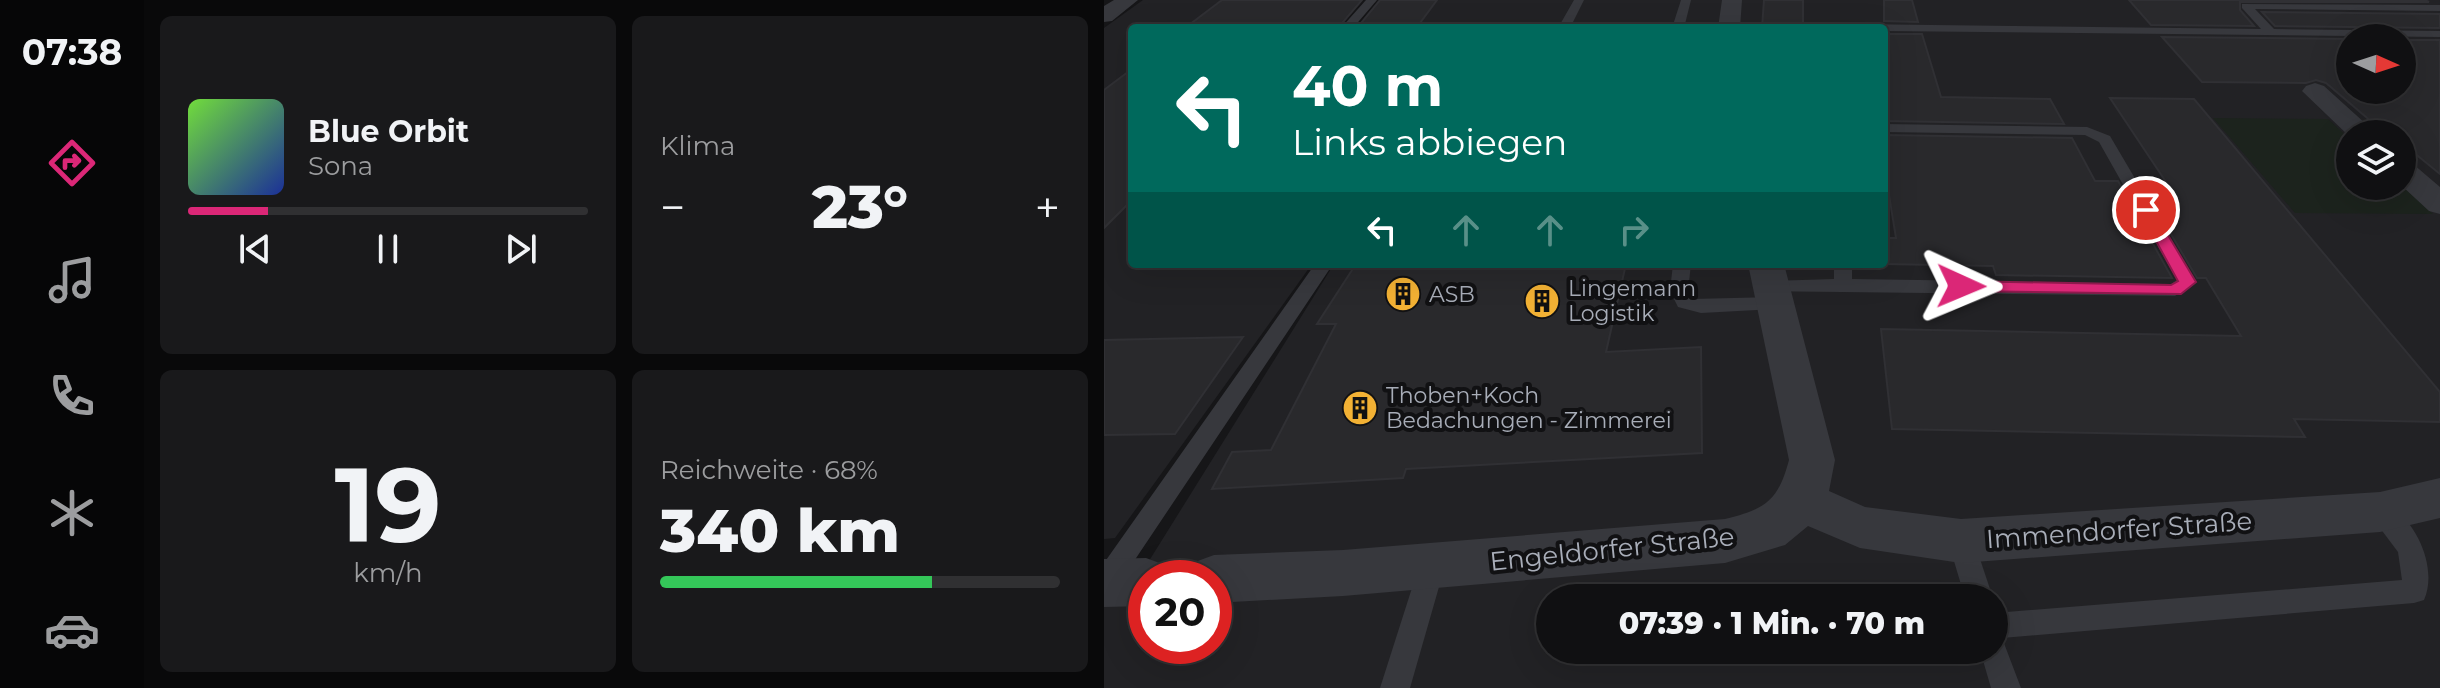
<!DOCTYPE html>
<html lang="de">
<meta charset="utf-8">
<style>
:root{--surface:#101012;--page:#19191b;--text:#f1f3f6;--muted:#9c9d9f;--line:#303032;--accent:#db2777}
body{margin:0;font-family:Montserrat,sans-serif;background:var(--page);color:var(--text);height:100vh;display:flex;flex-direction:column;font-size:30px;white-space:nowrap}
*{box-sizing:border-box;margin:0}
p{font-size:26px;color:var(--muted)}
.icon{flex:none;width:44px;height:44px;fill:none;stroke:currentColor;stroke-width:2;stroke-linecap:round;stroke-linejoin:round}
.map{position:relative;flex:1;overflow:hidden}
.details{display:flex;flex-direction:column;gap:16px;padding:16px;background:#09090a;width:960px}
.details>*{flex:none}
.guide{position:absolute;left:24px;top:24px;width:760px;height:244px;border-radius:8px;box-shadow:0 8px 32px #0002,0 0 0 2px var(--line);background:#00695c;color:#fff;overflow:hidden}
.needle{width:52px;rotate:93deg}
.tools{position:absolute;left:1232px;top:24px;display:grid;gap:16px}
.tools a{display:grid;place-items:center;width:80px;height:80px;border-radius:50%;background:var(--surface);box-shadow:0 8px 32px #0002,0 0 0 2px var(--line);font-size:40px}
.speed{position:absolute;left:24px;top:560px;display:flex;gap:16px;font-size:40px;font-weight:700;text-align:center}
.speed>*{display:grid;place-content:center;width:104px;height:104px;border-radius:50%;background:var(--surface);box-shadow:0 8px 32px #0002,0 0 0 2px var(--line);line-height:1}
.speed .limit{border:12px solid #d22;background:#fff;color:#111}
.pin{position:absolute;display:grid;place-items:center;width:68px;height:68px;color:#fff;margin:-34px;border:4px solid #fff;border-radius:50%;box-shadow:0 2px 8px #0007}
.me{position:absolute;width:88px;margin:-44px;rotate:91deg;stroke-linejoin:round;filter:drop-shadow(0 0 6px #0008)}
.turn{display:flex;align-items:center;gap:28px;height:168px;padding:0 32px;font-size:36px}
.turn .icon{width:104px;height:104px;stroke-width:2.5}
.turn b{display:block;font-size:56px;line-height:68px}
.lanes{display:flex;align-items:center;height:76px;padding:0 32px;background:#0003;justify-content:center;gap:40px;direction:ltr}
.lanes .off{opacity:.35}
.big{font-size:60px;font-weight:800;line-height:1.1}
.details .card{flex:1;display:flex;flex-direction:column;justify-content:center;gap:12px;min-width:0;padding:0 28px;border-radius:12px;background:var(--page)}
.details .dial{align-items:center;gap:0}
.dial b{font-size:104px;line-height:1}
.song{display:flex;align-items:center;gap:24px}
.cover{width:96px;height:96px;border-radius:12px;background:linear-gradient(135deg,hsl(100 70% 55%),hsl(230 70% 35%))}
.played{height:8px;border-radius:4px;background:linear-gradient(90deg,var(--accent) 20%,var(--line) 20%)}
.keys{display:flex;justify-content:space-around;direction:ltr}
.heat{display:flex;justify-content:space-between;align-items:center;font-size:44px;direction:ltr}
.charge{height:12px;border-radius:6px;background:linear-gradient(90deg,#34c759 68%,var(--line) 0)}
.details .tiles{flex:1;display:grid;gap:16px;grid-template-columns:repeat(2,1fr)}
.trip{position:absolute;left:432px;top:584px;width:472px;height:80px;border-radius:40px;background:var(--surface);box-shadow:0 8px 32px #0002,0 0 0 2px var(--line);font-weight:800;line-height:80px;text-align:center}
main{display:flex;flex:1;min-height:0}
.dock{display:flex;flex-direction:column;width:144px;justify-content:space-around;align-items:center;background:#060607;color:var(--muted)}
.dock .icon{width:56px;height:56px}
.dock .on{color:var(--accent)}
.dock b{font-size:36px;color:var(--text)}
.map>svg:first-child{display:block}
.built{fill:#222225;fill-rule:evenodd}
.green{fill:#1c231d}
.building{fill:#29292c;stroke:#303034;stroke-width:2}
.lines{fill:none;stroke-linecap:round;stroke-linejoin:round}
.lane{fill:#37383d;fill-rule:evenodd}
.street{fill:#37383d;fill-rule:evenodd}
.route{fill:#db2777;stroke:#8e194d;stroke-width:2}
.labels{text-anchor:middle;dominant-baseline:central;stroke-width:8;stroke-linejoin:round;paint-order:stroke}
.poi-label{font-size:22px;fill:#a8adb8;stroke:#111113;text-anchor:start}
.near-street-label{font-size:26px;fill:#a8adb8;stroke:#111113}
</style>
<main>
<nav class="dock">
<b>07:38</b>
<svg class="icon on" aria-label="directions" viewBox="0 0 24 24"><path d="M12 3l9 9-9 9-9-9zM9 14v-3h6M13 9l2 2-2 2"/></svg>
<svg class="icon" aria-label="music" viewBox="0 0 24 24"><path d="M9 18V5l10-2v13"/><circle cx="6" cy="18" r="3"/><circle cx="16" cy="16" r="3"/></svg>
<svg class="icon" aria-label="phone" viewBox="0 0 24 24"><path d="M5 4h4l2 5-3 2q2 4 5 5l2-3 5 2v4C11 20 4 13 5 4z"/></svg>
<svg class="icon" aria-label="climate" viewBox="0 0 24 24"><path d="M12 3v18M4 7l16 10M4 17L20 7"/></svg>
<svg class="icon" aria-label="car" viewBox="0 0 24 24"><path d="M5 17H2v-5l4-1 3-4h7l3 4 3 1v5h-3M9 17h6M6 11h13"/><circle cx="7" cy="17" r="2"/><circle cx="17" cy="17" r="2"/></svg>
</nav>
<section class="details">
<div class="tiles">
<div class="card">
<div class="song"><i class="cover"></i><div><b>Blue Orbit</b><p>Sona</p></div></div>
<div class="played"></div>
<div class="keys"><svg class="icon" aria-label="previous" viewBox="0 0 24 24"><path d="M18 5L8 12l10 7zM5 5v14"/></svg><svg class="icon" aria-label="pause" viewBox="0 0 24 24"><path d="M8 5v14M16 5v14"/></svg><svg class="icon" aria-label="next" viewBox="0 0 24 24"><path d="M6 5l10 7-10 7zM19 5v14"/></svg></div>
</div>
<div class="card"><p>Klima</p>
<div class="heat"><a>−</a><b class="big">23°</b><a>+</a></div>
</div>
<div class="card dial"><b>19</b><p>km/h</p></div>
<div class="card"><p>Reichweite · 68%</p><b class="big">340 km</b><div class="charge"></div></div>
</div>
</section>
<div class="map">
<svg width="1336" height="688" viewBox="0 0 1336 688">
<rect width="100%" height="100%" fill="#161618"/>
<!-- built -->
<path class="built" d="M39,0H255L230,28H28V264H208L11,538L0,539V28Z
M287,0H1336V688H0V603L20,601L230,264H780V28H266ZM1246,38H1298V90H1246ZM1246,134H1298V186H1246ZM42,578H110V646H42ZM446,598H890V650H446Z"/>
<!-- green -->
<path class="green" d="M1109,118L1224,119L1246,139V186H1298L1329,214L1191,213Z"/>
<!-- building -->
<path class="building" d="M118,0H258L234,28H81Z
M276,0H333L313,27L253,28Z
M660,0H699V28H658Z
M780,0H808L814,22L780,21Z
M1025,0H1321L1325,2H1136V10L1150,26L1047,25Z
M1158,12L1336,14V28L1171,26Z
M780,34H818L837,97L946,99L960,124L780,121Z
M1058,37L1246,39V90H1298V40H1336V174L1298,143V134H1282L1222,83L1212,80L1202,83L1098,82Z
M28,69V200L0,228V90Z
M1006,98L1090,99L1336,392V422L1190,419L1201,437L788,429L777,329L1137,336L1102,278H1093L1036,182H1062Z
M780,135L968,138L991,181H1014L1068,278L892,275L889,266L780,264V238H792L780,164Z
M252,264H522L502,352L597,347L598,453L302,469L299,478L108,489L128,452L167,450L232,324H213Z
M139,337L71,434L0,435V340Z"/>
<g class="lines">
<!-- lane -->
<path class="lane" d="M262,0H273L249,28H237Z
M470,0H480L466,28H454Z
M577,0H587L580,28H568Z
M1138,4L1336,5V11L1151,9L1170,29L1336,31V37L780,31V28L742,27L748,24L1157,29L1138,8Z
M780,124L983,127L1006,136L1092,282L1071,296L660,291L658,287L667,281L730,279V264H748V279L1067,284L1073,280L995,142L981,135L780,132Z
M211,264H229L12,588L0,591V563Z
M569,264H587L584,291L588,299L671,297L680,303L671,309L597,313L574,307L566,291Z
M1276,502C1310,513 1335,567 1320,600L1310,603L898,638L917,688H887L876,650H890V613L1298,580L1294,552L1264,512L1267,505Z
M857,530L866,533L870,541L889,598H861L844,541L848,533Z
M328,554L337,558L341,566L306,688H276L315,566L319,558Z"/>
<!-- street -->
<path class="street" d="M10,0H34L8,21L0,22V6Z
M618,0H638L636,28H614Z
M1211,83L1220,86L1273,134H1246V137L1198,91L1202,86Z
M1298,161L1309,164L1336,187V214L1325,211L1298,186Z
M644,264H680L731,460L725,491L761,507L857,519L1276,492L1336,478V518L1276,532L857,563L756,548L704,526L681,545L621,563L239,596L110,603V578H84L91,562L110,555L239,550L621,519C662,509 674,501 685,460Z
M42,558L61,565L67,578H42V606L0,607V559Z"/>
</g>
<!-- route -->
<path class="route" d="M1042,206L1049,210L1092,282L1077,294L857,291L848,286L857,281L1067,285L1074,281L1035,210Z"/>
<!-- icons -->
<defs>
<symbol id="building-disc" viewBox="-11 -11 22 22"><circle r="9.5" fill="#f2b134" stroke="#111113"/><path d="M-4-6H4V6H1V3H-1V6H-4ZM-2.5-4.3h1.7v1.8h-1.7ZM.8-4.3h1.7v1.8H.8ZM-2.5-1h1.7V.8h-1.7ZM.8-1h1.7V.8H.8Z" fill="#111"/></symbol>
</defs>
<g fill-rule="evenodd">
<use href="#building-disc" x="279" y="274" width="40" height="40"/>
<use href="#building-disc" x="418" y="281" width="40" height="40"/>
<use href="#building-disc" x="236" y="388" width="40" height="40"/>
</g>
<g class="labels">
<!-- poi labels -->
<g class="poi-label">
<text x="464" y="288">Lingemann<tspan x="464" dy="25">Logistik</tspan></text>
<text x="325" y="294">ASB</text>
<text x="282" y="395">Thoben+Koch<tspan x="282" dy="25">Bedachungen - Zimmerei</tspan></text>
</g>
<!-- near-street labels -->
<g class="near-street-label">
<text transform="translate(1015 530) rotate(-4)">Immendorfer Straße</text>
<text transform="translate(508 549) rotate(-6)">Engeldorfer Straße</text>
</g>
</g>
</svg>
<div class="tools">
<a><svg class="needle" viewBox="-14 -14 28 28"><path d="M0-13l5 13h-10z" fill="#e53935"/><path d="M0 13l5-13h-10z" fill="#9c9d9f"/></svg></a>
<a><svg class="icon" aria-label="layers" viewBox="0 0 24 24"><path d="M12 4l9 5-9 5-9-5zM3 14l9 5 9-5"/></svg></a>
</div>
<div class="speed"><div class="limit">20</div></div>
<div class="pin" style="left:1042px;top:210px;background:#d93025"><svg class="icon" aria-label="arrive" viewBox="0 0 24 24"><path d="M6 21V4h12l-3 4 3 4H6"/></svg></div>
<svg class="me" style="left:857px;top:286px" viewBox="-20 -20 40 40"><path d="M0-17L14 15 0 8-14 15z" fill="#db2777" stroke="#fff" stroke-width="4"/></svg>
<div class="trip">07:39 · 1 Min. · 70 m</div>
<div class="guide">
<div class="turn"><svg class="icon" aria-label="left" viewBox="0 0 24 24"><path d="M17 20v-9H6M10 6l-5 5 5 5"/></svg><div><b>40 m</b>Links abbiegen</div></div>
<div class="lanes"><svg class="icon" aria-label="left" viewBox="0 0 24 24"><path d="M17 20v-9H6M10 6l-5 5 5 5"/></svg><svg class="icon off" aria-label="ahead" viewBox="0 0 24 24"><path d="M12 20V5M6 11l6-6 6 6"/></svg><svg class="icon off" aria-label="ahead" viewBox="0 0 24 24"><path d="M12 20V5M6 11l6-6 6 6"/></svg><svg class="icon off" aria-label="right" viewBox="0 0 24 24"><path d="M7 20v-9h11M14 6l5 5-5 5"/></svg></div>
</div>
</div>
</main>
